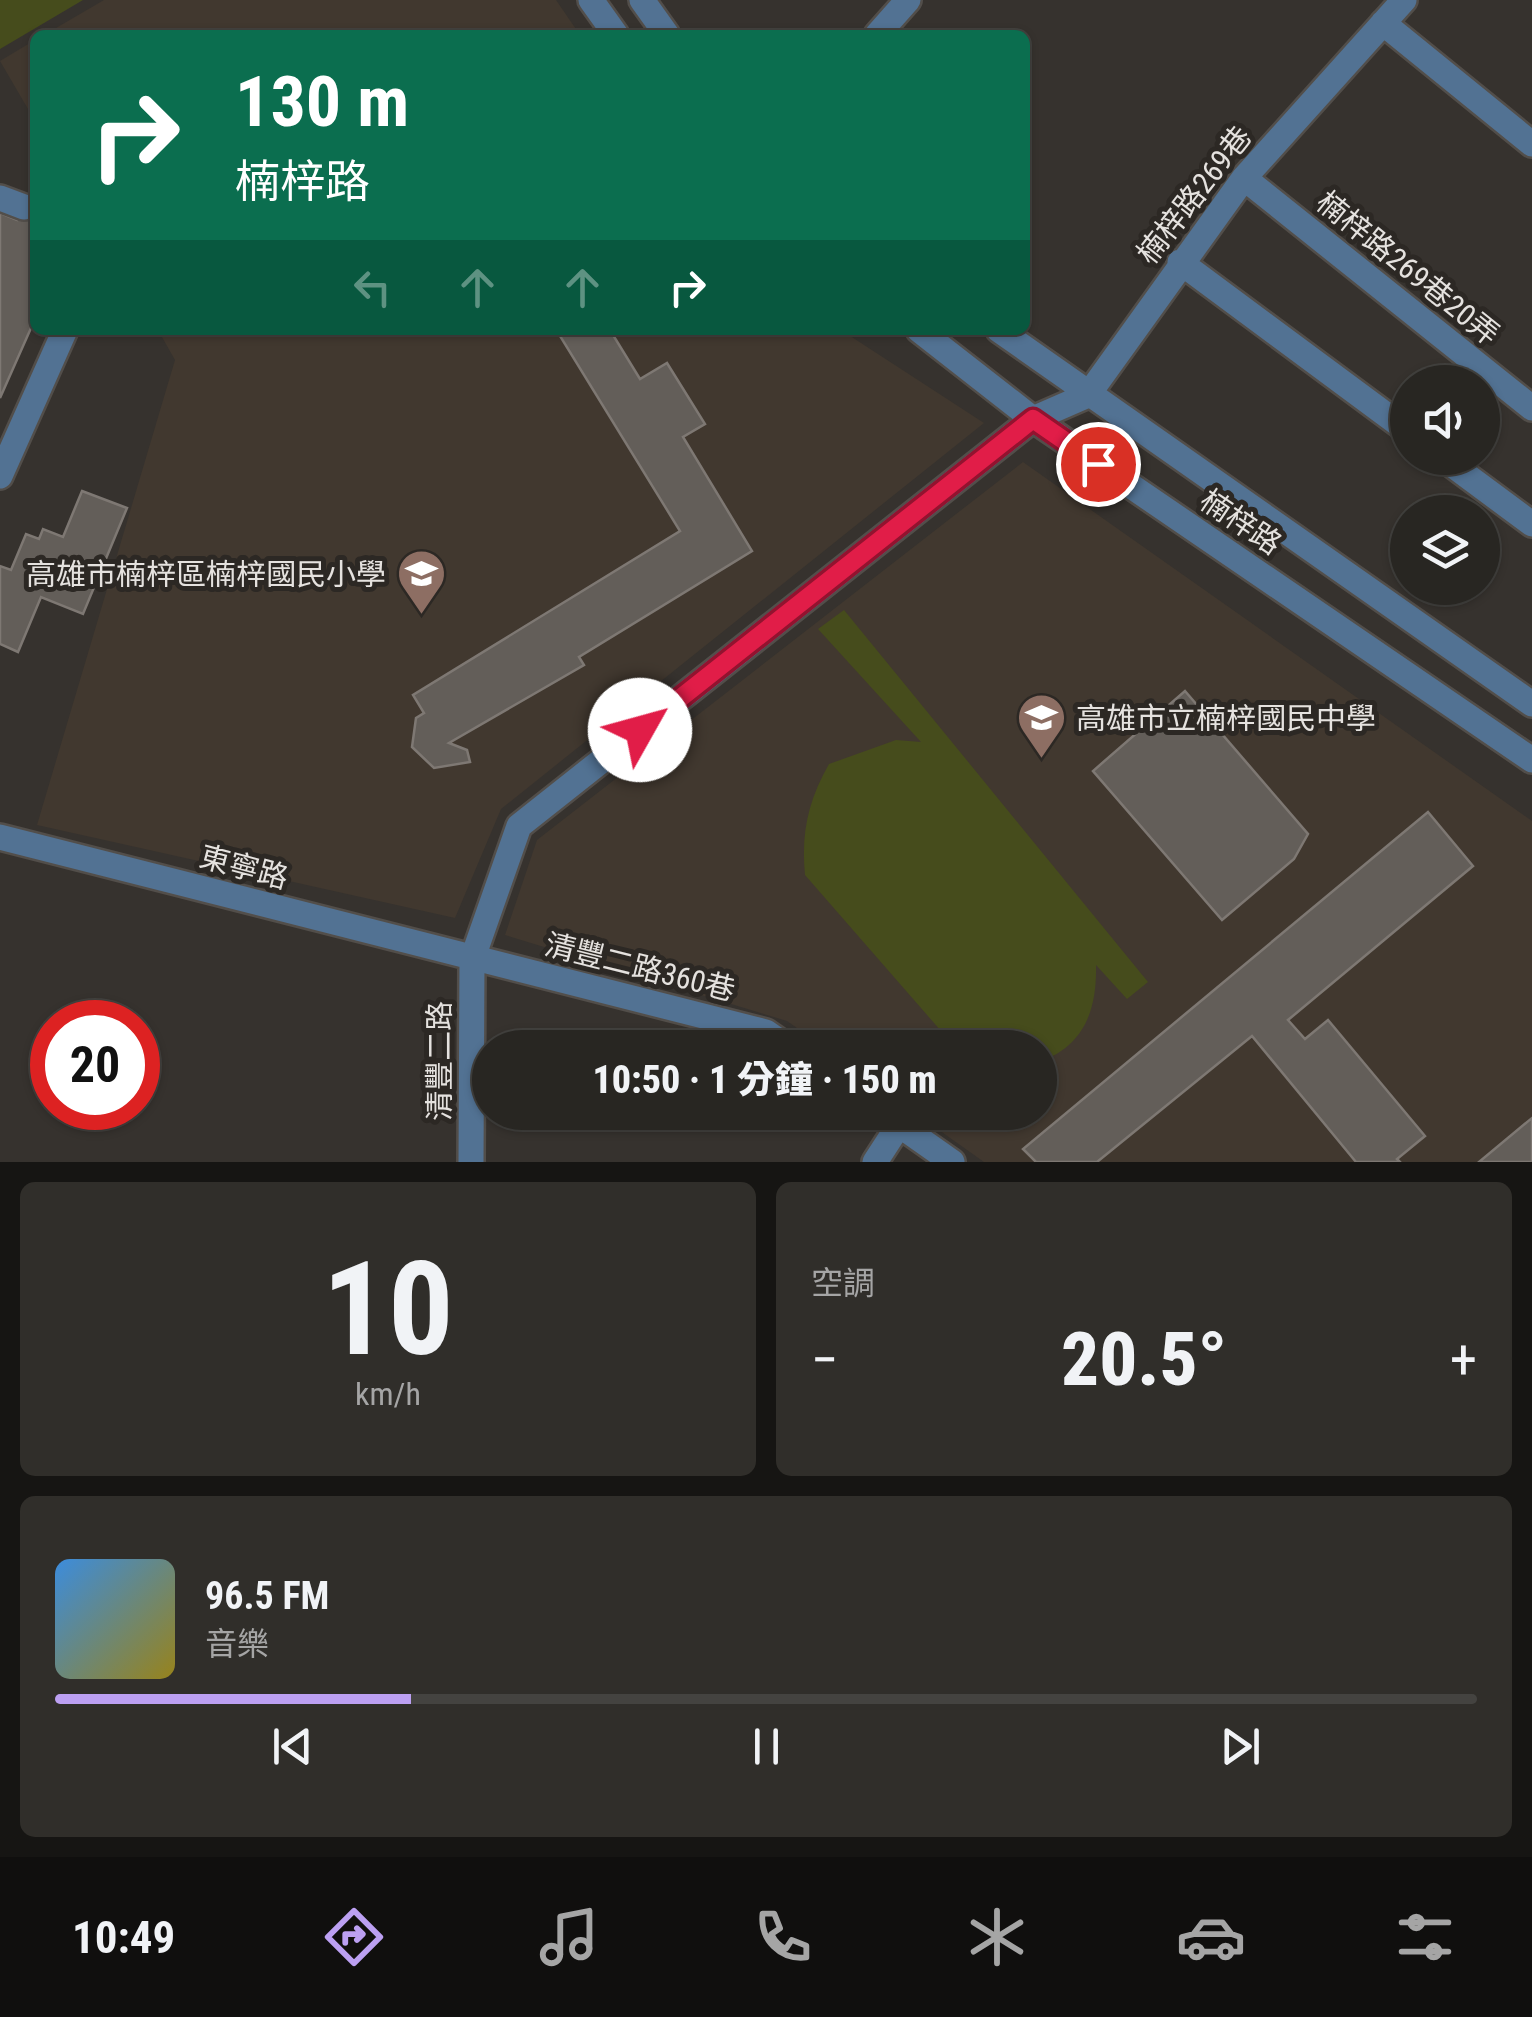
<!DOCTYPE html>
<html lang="zh-TW">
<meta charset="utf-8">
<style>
:root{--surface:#282622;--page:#302e2a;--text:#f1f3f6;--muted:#a5a5a5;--line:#444340;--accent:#bca0f2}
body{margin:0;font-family:"Roboto Condensed","Noto Sans TC",sans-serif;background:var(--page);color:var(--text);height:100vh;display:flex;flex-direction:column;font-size:38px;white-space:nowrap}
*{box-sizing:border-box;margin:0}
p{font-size:32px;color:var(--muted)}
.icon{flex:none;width:55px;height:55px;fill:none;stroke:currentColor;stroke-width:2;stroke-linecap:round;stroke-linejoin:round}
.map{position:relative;height:1162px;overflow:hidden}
.details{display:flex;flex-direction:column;gap:20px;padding:20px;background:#161513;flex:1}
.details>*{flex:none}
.guide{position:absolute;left:30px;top:30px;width:1000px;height:305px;border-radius:15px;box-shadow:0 2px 8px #0004,0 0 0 2px var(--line);background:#0b6e4f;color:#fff;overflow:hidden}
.buttons{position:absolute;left:1390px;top:365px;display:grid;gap:20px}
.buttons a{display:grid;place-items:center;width:110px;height:110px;border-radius:50%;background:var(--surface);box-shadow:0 2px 8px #0004,0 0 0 2px var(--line);font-size:50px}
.speed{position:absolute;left:30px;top:1000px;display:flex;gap:20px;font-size:50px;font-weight:700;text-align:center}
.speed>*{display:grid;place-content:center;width:130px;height:130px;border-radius:50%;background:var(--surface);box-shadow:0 2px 8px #0004,0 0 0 2px var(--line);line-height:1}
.speed .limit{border:15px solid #d22;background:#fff;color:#111}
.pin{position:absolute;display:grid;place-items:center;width:85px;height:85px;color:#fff;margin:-42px;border:5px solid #fff;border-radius:50%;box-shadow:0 2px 10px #0007}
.me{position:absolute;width:110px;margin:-55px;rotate:52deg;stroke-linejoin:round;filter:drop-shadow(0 0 8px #0008)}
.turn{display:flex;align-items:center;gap:35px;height:210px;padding:0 40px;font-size:45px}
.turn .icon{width:130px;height:130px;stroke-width:2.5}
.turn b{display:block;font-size:70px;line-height:85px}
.lanes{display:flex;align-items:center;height:95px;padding:0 40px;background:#0003;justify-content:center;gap:50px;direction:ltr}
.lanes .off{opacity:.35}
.big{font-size:75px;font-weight:800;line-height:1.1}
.details .widget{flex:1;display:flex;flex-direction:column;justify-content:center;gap:15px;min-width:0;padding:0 35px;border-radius:15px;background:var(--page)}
.details .dial{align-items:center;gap:0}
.dial b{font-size:130px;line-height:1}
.song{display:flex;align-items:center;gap:30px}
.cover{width:120px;height:120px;border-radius:15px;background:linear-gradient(135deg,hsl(210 70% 55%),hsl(50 70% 35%))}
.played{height:10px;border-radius:5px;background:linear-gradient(90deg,var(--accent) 25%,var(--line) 25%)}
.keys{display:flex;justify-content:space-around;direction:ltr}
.heat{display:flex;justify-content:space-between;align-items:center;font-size:55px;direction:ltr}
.details .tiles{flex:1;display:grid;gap:20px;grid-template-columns:1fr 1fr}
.widget:last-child{grid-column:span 2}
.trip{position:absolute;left:472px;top:1030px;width:585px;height:100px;border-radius:50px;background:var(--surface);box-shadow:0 2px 8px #0004,0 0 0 2px var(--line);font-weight:800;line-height:100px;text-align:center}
.tab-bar{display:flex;height:160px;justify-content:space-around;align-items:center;background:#100f0e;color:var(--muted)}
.tab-bar .icon{width:70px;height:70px}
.tab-bar .current{color:var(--accent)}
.tab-bar b{font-size:45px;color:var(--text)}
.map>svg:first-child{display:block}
.built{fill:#41382f}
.green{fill:#464c1c}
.building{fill:#635e59;stroke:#7e7873;stroke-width:2.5}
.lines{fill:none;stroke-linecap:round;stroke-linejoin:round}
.minor-casing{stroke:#524e4a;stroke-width:30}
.minor{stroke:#527293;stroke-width:25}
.route-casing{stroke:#92132f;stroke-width:25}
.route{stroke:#e11d48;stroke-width:18}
.labels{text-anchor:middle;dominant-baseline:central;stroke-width:10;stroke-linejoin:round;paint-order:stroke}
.street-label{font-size:30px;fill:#e5e2df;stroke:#2c2824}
.poi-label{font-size:30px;fill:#e5e2df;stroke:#2c2824;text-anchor:end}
</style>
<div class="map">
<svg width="1532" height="1162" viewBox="0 0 1532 1162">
<rect width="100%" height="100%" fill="#36322e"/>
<!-- built -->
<path class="built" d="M104,0H556L580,35H44Z
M35,40V121L0,61Z
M158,330H841L984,423L501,809L455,918L37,825L175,360Z
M1023,462L1532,821V1162H984L915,1113L1040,1112V1048L824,1047L787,1021L505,935L537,840Z"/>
<!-- green -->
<path class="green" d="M0,0H83L0,49Z
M844,610L1148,982L1127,999L1096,965C1097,1009 1085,1045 1040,1062V1048L955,1047L805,875C801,833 808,801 829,764L896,740L921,742L818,629Z"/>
<!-- building -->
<path class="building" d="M28,198L35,201V319L0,398V213L17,220Z
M570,330H610L640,379L667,363L705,424L683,437L752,551L579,657L584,665L449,743L467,750L470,762L434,768L412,747L416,718L424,713L413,695L680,531L560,336Z
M82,491L127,508L83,614L41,597L18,652L0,644V566L11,570L26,534L39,539L43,529L63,537Z
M1185,691L1308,834L1294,859L1222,920L1093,771Z
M1428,812L1473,866L1288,1020L1305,1039L1328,1020L1425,1136L1397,1159L1400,1162H1356L1252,1036L1097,1162H1036L1023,1149Z
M1532,1118V1162H1479Z"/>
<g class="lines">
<defs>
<path id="minor" d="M591,0L616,35
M642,0L667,35
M1383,23L1532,144
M877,35L908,0
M1244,178L1532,408
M0,198L24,207
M1180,262L1408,431
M919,330L1033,419L1532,760
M999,330L1532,704
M1443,458L1532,524
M0,476L65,330
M0,837L766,1032L789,1048
M881,1112L952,1162
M471,1162L472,960L519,826L1033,419L1088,395L1244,178L1404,0
M875,1162L899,1125"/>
</defs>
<!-- minor casing -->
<use href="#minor" class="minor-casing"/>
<!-- minor -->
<use href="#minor" class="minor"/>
</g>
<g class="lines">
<defs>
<path id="route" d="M640,730L1033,419L1098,464"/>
</defs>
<!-- route casing -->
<use href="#route" class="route-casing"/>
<!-- route -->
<use href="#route" class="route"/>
</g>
<!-- icons -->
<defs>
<symbol id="school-pin" viewBox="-11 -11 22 30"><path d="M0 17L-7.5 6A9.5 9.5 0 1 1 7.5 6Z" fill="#8d6e63" stroke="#2c2824"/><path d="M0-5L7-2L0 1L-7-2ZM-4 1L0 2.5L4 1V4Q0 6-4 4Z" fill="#fff"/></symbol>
</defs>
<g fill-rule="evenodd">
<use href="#school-pin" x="394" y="546" width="55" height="75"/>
<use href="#school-pin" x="1014" y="690" width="55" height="75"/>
</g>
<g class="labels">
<!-- street labels -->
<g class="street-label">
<text transform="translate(1194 195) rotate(-52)">楠梓路269巷</text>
<text transform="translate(1408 268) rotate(39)">楠梓路269巷20弄</text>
<text transform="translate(1241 522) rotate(34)">楠梓路</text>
<text transform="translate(244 867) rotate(15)">東寧路</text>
<text transform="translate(640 967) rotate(14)">清豐二路360巷</text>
<text transform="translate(439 1061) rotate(-90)">清豐二路</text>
</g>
<!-- poi labels -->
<g class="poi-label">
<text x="386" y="574">高雄市楠梓區楠梓國民小學</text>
<text x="1076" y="718" text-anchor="start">高雄市立楠梓國民中學</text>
</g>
</g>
</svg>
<div class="buttons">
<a><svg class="icon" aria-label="sound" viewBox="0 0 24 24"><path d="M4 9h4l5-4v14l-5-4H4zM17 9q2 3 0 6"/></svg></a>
<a><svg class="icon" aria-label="layers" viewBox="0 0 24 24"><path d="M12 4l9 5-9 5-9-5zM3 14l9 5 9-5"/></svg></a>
</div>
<div class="speed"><div class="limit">20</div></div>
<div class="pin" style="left:1098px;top:464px;background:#d93025"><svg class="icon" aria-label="arrive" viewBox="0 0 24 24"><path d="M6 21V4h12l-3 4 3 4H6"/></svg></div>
<svg class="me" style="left:640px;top:730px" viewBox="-20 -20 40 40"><circle r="19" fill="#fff"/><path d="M0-13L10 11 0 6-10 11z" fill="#e11d48"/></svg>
<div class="trip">10:50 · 1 分鐘 · 150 m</div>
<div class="guide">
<div class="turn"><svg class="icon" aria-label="right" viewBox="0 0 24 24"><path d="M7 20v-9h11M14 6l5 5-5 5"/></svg><div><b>130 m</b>楠梓路</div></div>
<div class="lanes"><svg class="icon off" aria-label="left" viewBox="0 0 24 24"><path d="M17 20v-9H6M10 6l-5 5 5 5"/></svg><svg class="icon off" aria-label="ahead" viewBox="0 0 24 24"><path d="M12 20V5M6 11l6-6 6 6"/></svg><svg class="icon off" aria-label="ahead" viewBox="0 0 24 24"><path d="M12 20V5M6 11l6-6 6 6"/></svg><svg class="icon" aria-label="right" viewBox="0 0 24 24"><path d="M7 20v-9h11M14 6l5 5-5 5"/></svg></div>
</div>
</div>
<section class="details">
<div class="tiles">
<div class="widget dial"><b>10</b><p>km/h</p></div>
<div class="widget"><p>空調</p>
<div class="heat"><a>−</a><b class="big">20.5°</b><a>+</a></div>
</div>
<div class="widget">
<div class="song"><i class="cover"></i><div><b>96.5 FM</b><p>音樂</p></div></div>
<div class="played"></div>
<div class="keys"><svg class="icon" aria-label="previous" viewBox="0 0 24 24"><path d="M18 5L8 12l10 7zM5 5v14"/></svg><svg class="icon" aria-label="pause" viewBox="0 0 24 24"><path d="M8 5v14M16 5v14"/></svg><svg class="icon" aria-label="next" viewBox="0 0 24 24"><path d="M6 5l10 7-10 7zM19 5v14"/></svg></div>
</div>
</div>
</section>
<nav class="tab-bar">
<b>10:49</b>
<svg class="icon current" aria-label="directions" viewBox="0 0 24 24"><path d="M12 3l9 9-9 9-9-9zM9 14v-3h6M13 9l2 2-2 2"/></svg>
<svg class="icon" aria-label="music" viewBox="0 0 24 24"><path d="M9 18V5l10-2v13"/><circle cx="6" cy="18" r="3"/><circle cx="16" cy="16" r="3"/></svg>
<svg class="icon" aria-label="phone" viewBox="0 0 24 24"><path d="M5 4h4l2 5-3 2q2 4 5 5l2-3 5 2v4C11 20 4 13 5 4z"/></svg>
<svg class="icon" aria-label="climate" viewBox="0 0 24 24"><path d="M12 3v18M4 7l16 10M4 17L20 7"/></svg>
<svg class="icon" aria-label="car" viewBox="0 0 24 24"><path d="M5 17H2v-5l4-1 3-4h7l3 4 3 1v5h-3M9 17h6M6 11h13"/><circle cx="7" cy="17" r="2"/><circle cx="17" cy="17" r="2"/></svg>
<svg class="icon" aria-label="filters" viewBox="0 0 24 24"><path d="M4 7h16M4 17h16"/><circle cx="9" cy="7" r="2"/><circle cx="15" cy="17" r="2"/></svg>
</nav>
